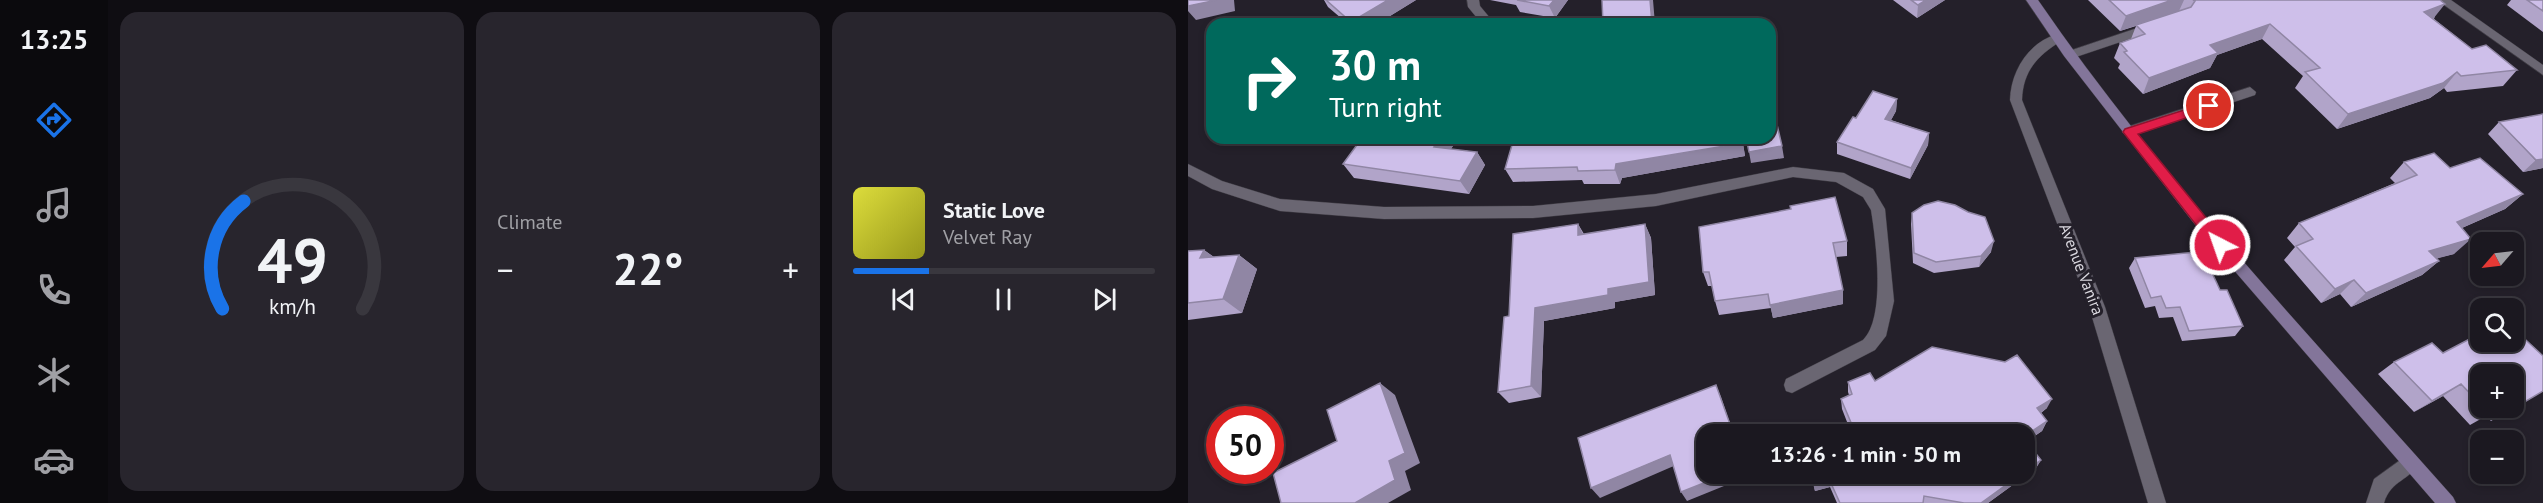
<!DOCTYPE html>
<meta charset="utf-8">
<style>
:root{--surface:#1b1820;--page:#28252d;--text:#f1f3f6;--muted:#a0a0a5;--line:#39373e;--accent:#1a73e8}
body{margin:0;font-family:"PT Sans",sans-serif;background:var(--page);color:var(--text);height:100vh;display:flex;flex-direction:column;font-size:22px;white-space:nowrap}
*{box-sizing:border-box;margin:0}
p{font-size:20px;color:var(--muted)}
.icon{flex:none;width:33px;height:33px;fill:none;stroke:currentColor;stroke-width:2;stroke-linecap:round;stroke-linejoin:round}
.map{position:relative;flex:1;overflow:hidden}
.sheet{display:flex;flex-direction:column;gap:12px;padding:12px;background:#0f0d12;width:1080px}
.sheet>*{flex:none}
.banner{position:absolute;left:18px;top:18px;width:570px;height:126px;border-radius:18px;box-shadow:0 3px 9px #0003,0 0 0 2px var(--line);background:#00695c;color:#fff;overflow:hidden}
.needle{width:39px;rotate:242deg}
.controls{position:absolute;left:1282px;top:232px;display:grid;gap:12px}
.controls a{display:grid;place-items:center;width:54px;height:54px;border-radius:12px;background:var(--surface);box-shadow:0 3px 9px #0003,0 0 0 2px var(--line);font-size:30px}
.speed{position:absolute;left:18px;top:406px;display:flex;gap:12px;font-size:30px;font-weight:700;text-align:center}
.speed>*{display:grid;place-content:center;width:78px;height:78px;border-radius:50%;background:var(--surface);box-shadow:0 3px 9px #0003,0 0 0 2px var(--line);line-height:1}
.speed .limit{border:9px solid #d22;background:#fff;color:#111}
.pin{position:absolute;display:grid;place-items:center;width:51px;height:51px;color:#fff;margin:-26px;border:3px solid #fff;border-radius:50%;box-shadow:0 2px 6px #0007}
.me{position:absolute;width:66px;margin:-33px;rotate:319deg;stroke-linejoin:round;filter:drop-shadow(0 0 4px #0008)}
.turn{display:flex;align-items:center;gap:21px;height:126px;padding:0 24px;font-size:27px}
.turn .icon{width:78px;height:78px;stroke-width:2.5}
.turn b{display:block;font-size:42px;line-height:51px}
.big{font-size:45px;font-weight:700;line-height:1.1}
.sheet .widget{flex:1;display:flex;flex-direction:column;justify-content:center;gap:9px;min-width:0;padding:0 21px;border-radius:18px;background:var(--page)}
.sheet .dial{align-items:center;gap:0}
.dial svg{height:156px;overflow:visible;fill:none;stroke:var(--line);stroke-width:7;stroke-linecap:round;text-anchor:middle}
.dial text{fill:var(--text);stroke:none}
.song{display:flex;align-items:center;gap:18px}
.cover{width:72px;height:72px;border-radius:9px;background:linear-gradient(135deg,hsl(60 70% 55%),hsl(60 70% 35%))}
.played{height:6px;border-radius:3px;background:linear-gradient(90deg,var(--accent) 25%,var(--line) 25%)}
.keys{display:flex;justify-content:space-around;direction:ltr}
.heat{display:flex;justify-content:space-between;align-items:center;font-size:33px;direction:ltr}
.sheet .tiles{flex:1;display:grid;gap:12px;grid-template-columns:repeat(3,1fr)}
.trip{position:absolute;left:508px;top:424px;width:339px;height:60px;border-radius:18px;background:var(--surface);box-shadow:0 3px 9px #0003,0 0 0 2px var(--line);font-weight:700;line-height:60px;text-align:center}
main{display:flex;flex:1;min-height:0}
.tab-bar{display:flex;flex-direction:column;width:108px;justify-content:space-around;align-items:center;background:#0b0a0d;color:var(--muted)}
.tab-bar .icon{width:42px;height:42px}
.tab-bar .current{color:var(--accent)}
.tab-bar b{font-size:27px;color:var(--text)}
.map>svg:first-child{display:block}
.lines{fill:none;stroke-linecap:round;stroke-linejoin:round}
.lane-casing{stroke:#3e3b43;stroke-width:1}
.street-casing{stroke:#3e3b43;stroke-width:1}
.secondary-casing{stroke:#3e3b43;stroke-width:1}
.lane{fill:#6a6672;fill-rule:evenodd}
.street{fill:#6a6672;fill-rule:evenodd}
.secondary{fill:#83759a;fill-rule:evenodd}
.wall{fill:#b1a4c9;fill-rule:evenodd}
.shaded-wall{fill:#9086a4}
.building{fill:#cebfea;stroke:#9086a4;stroke-width:1.5}
.route{fill:#e11d48;stroke:#92132f;stroke-width:1.5}
.labels{text-anchor:middle;dominant-baseline:central;stroke-width:6;stroke-linejoin:round;paint-order:stroke}
.street-label{font-size:16px;fill:#dad8df;stroke:#24202a}
</style>
<main>
<nav class="tab-bar">
<b>13:25</b>
<svg class="icon current" aria-label="directions" viewBox="0 0 24 24"><path d="M12 3l9 9-9 9-9-9zM9 14v-3h6M13 9l2 2-2 2"/></svg>
<svg class="icon" aria-label="music" viewBox="0 0 24 24"><path d="M9 18V5l10-2v13"/><circle cx="6" cy="18" r="3"/><circle cx="16" cy="16" r="3"/></svg>
<svg class="icon" aria-label="phone" viewBox="0 0 24 24"><path d="M5 4h4l2 5-3 2q2 4 5 5l2-3 5 2v4C11 20 4 13 5 4z"/></svg>
<svg class="icon" aria-label="climate" viewBox="0 0 24 24"><path d="M12 3v18M4 7l16 10M4 17L20 7"/></svg>
<svg class="icon" aria-label="car" viewBox="0 0 24 24"><path d="M5 17H2v-5l4-1 3-4h7l3 4 3 1v5h-3M9 17h6M6 11h13"/><circle cx="7" cy="17" r="2"/><circle cx="17" cy="17" r="2"/></svg>
</nav>
<section class="sheet">
<div class="tiles">
<div class="widget dial"><svg viewBox="0 0 100 80">
<path d="M14 69A42 42 0 1 1 86 69"/>
<path d="M14 69A42 42 0 0 1 25 14" stroke="#1a73e8"/>
<text x="50" y="56" font-size="32" font-weight="700">49</text>
<text x="50" y="72" font-size="11">km/h</text>
</svg></div>
<div class="widget"><p>Climate</p>
<div class="heat"><a>−</a><b class="big">22°</b><a>+</a></div>
</div>
<div class="widget">
<div class="song"><i class="cover"></i><div><b>Static Love</b><p>Velvet Ray</p></div></div>
<div class="played"></div>
<div class="keys"><svg class="icon" aria-label="previous" viewBox="0 0 24 24"><path d="M18 5L8 12l10 7zM5 5v14"/></svg><svg class="icon" aria-label="pause" viewBox="0 0 24 24"><path d="M8 5v14M16 5v14"/></svg><svg class="icon" aria-label="next" viewBox="0 0 24 24"><path d="M6 5l10 7-10 7zM19 5v14"/></svg></div>
</div>
</div>
</section>
<div class="map">
<svg width="1355" height="503" viewBox="0 0 1355 503">
<rect width="100%" height="100%" fill="#24202a"/>
<g class="lines">
<defs>
<path id="lane" d="M964,23L968,24V30L882,59L876,55L878,52Z
M1062,87L1068,92L1067,95L941,137L934,132L936,128Z"/>
<path id="street" d="M279,0H291L292,6L307,24H294L280,7Z
M1249,0H1263L1355,65V75Z
M869,34L873,35V41C849,56 835,71 834,100L917,307L978,503H960L901,307L822,100C823,71 840,43 869,34Z
M0,164L34,181L92,199L196,207L345,206L468,194L605,167L656,173L685,189L697,209L706,301L698,336L687,350L604,393L598,391L596,385L598,379L675,340C698,318 688,241 683,210L675,197L648,182L605,177L468,206L345,218L196,219L92,211L24,189L0,176Z
M1222,453L1228,456L1231,462C1223,481 1203,479 1196,503H1178L1186,479Z"/>
<path id="secondary" d="M838,0H850C972,178 1122,336 1265,497L1268,503H1247L1012,231L876,56Z"/>
</defs>
<!-- lane casing -->
<use href="#lane" class="lane-casing"/>
<!-- street casing -->
<use href="#street" class="street-casing"/>
<!-- secondary casing -->
<use href="#secondary" class="secondary-casing"/>
<!-- lane -->
<use href="#lane" class="lane"/>
<!-- street -->
<use href="#street" class="street"/>
<!-- secondary -->
<use href="#secondary" class="secondary"/>
</g>
<!-- wall -->
<path class="wall" d="M136,0H228L189,24H160L140,7Z
M302,0H380L367,18L332,12L328,5Z
M705,0H757L729,18Z
M900,0H1252L1246,19L1284,49L1329,70L1315,86L1259,92L1256,88L1242,98L1149,129L1107,88L1115,76L1074,39L1029,55L1022,68L955,94L930,68L932,64L926,58L932,43L943,39L948,26L932,31Z
M1323,0H1355V32L1319,5Z
M709,99L708,111L703,120L741,133L740,145L722,179L649,154V142L668,118Z
M1311,122L1355,168L1335,172L1300,134Z
M174,138H270L263,149L289,152L297,165L281,194L166,178L155,164Z
M554,138L557,156L434,178L432,184H396L394,180L325,182L317,169Z
M1216,162L1262,168L1335,194L1317,209L1274,228L1266,254L1249,258L1251,261L1234,275L1163,307L1152,294L1133,303L1096,260L1107,247L1099,238L1111,223L1207,183L1202,178Z
M724,213L803,252L791,267L746,273L725,263L723,224Z
M390,224L396,234L457,224L463,238L467,295L427,302V308L356,321L353,397L321,403L310,392L321,316Z
M511,227L659,241V256L648,257L655,290V304L585,318L583,308L531,315L527,301L524,286H520L515,272Z
M16,250L26,257L51,255L69,269L54,313L0,320V251Z
M947,258L1013,265L1055,326L1047,336L994,341L985,317L971,318L967,306L957,308L941,268Z
M1326,329L1355,356V391L1303,421L1298,416L1282,425L1255,396L1226,412L1190,374L1206,362L1244,343L1255,353L1293,333V342H1326ZM1293,375H1326V408H1293Z
M687,381L859,408L853,413L859,421L854,431L838,442L853,460L848,468L800,503H649L642,487L627,491L623,474L661,427L654,409L653,399L661,395L660,392V382Z"/>
<!-- shaded-wall -->
<path class="shaded-wall" d="M29,0H46L47,11L8,20L0,11V6Z
M200,0H228L189,24H165L163,22Z
M366,0H380L367,18L361,6Z
M462,0H465L467,24H464Z
M738,0H757L729,18L730,5Z
M984,0H996L991,11L932,31L938,16Z
M1257,4L1245,19L1236,12Z
M1082,24L1074,39L1029,55L1022,68L955,94L961,78L1022,45Z
M1269,72L1256,88L1242,98L1149,129L1160,114Z
M709,99L708,111L697,131V119Z
M741,133L740,145L722,179L723,168Z
M252,138H270L256,160L246,147Z
M555,143L557,156L434,178L432,184L427,170L428,164Z
M594,146L596,158L563,163L561,152Z
M289,152L297,165L281,194L272,181Z
M1355,159V168L1335,172L1348,160Z
M1335,194L1317,209L1253,237L1269,222Z
M390,224L397,238L390,235Z
M457,224L463,238L467,295L427,302V308L356,321L353,397L343,386L347,308L420,289Z
M1283,239L1266,254L1225,265L1241,251Z
M806,241L803,252L791,267L793,256Z
M16,250L35,264L12,258Z
M51,255L69,269L54,313L35,299Z
M1251,261L1234,275L1163,307L1178,293Z
M1166,280L1152,294L1133,303L1147,289Z
M655,290V304L585,318L582,305Z
M192,383L207,395L232,463L217,471L223,490L200,503H167L201,461Z
M1273,384L1255,396L1226,412L1244,401Z
M528,385L533,397L546,435H534L532,432Z
M864,399L859,408L845,418L849,408Z
M859,421L854,431L837,442V436Z
M482,455L488,465L412,498L403,488Z
M853,460L848,468L800,503H793L833,474H837V471Z
M530,474H531L536,486L499,501L493,492Z
M641,479L642,487L627,491L625,483Z"/>
<!-- building -->
<path class="building" d="M0,0H29L0,6Z
M138,0H200L163,22Z
M329,0H366L361,6Z
M414,0H462L464,24H415Z
M723,0H738L730,5Z
M921,0H984L938,16Z
M1005,0H1252L1257,4L1236,12L1284,49L1298,45L1329,70L1273,76L1269,72L1255,83L1160,114L1117,72L1132,68L1082,24L1022,45L1030,53L961,78L936,52L939,51L932,43L957,34L948,25L1003,7L1007,1Z
M1339,0H1355V11Z
M685,91L709,99L697,119L741,133L723,168L649,142L665,117L668,118Z
M1355,114V159L1348,160L1311,122Z
M582,116H587L594,146L561,152L558,138H582Z
M174,138H252L246,147L289,152L272,181L155,164Z
M326,138H554L555,143L428,164L427,170L390,171L389,167L317,169Z
M1246,153L1262,168L1292,158L1335,194L1269,222L1283,239L1241,251L1251,261L1178,293L1166,280L1147,289L1108,246L1125,239L1111,223L1229,175L1216,162Z
M647,197L659,241L645,243L655,290L582,305L580,294L527,301L521,272H515L511,227L603,209L602,206Z
M750,201L767,205L780,212L797,217L806,241L793,256L748,262L726,253L724,213L736,205Z
M390,224V235L457,224L461,282L420,289V295L347,308L343,386L310,392L316,317L321,316L325,234Z
M16,250L12,258L51,255L35,299L0,303V251Z
M1008,252L1013,265L1020,264L1032,290H1039L1055,326L1001,331L992,307L978,308L973,296L963,298L947,258Z
M1326,329L1355,356V391L1323,410L1322,408H1326V375H1293V405L1273,384L1244,401L1206,362L1244,343L1255,353L1293,333V342H1326Z
M744,347L817,362L829,355L864,399L849,408L859,421L837,436V435H643L664,425L653,399L664,394L660,382L682,373L687,381Z
M192,383L217,453L201,461L207,480L167,503H93L85,473L149,441L139,410Z
M528,385L543,427L532,432L534,435H519V474H530L531,477L493,492L482,455L403,488L390,438Z
M1296,408H1313L1302,414Z
M837,440L853,460L837,471Z
M624,474H833L793,503H776L736,496L735,503H652L641,479L625,483Z"/>
<!-- route -->
<path class="route" d="M1021,102L1027,106L1025,109L950,134L1037,241L1039,245L1032,251L1027,249L935,132L937,129Z"/>
<g class="labels">
<!-- street labels -->
<g class="street-label">
<text transform="translate(894 269) rotate(69)">Avenue Vanira</text>
</g>
</g>
</svg>
<div class="controls">
<a><svg class="needle" viewBox="-14 -14 28 28"><path d="M0-13l5 13h-10z" fill="#e53935"/><path d="M0 13l5-13h-10z" fill="#a0a0a5"/></svg></a>
<a><svg class="icon" aria-label="search" viewBox="0 0 24 24"><circle cx="10" cy="10" r="6"/><path d="M15 15l6 6"/></svg></a>
<a>+</a>
<a>−</a>
</div>
<div class="speed"><div class="limit">50</div></div>
<div class="pin" style="left:1021px;top:106px;background:#d93025"><svg class="icon" aria-label="arrive" viewBox="0 0 24 24"><path d="M6 21V4h12l-3 4 3 4H6"/></svg></div>
<svg class="me" style="left:1032px;top:245px" viewBox="-20 -20 40 40"><circle r="17" fill="#e11d48" stroke="#fff" stroke-width="3"/><path d="M0-11L8 9 0 5-8 9z" fill="#fff"/></svg>
<div class="trip">13:26 · 1 min · 50 m</div>
<div class="banner">
<div class="turn"><svg class="icon" aria-label="right" viewBox="0 0 24 24"><path d="M7 20v-9h11M14 6l5 5-5 5"/></svg><div><b>30 m</b>Turn right</div></div>
</div>
</div>
</main>
